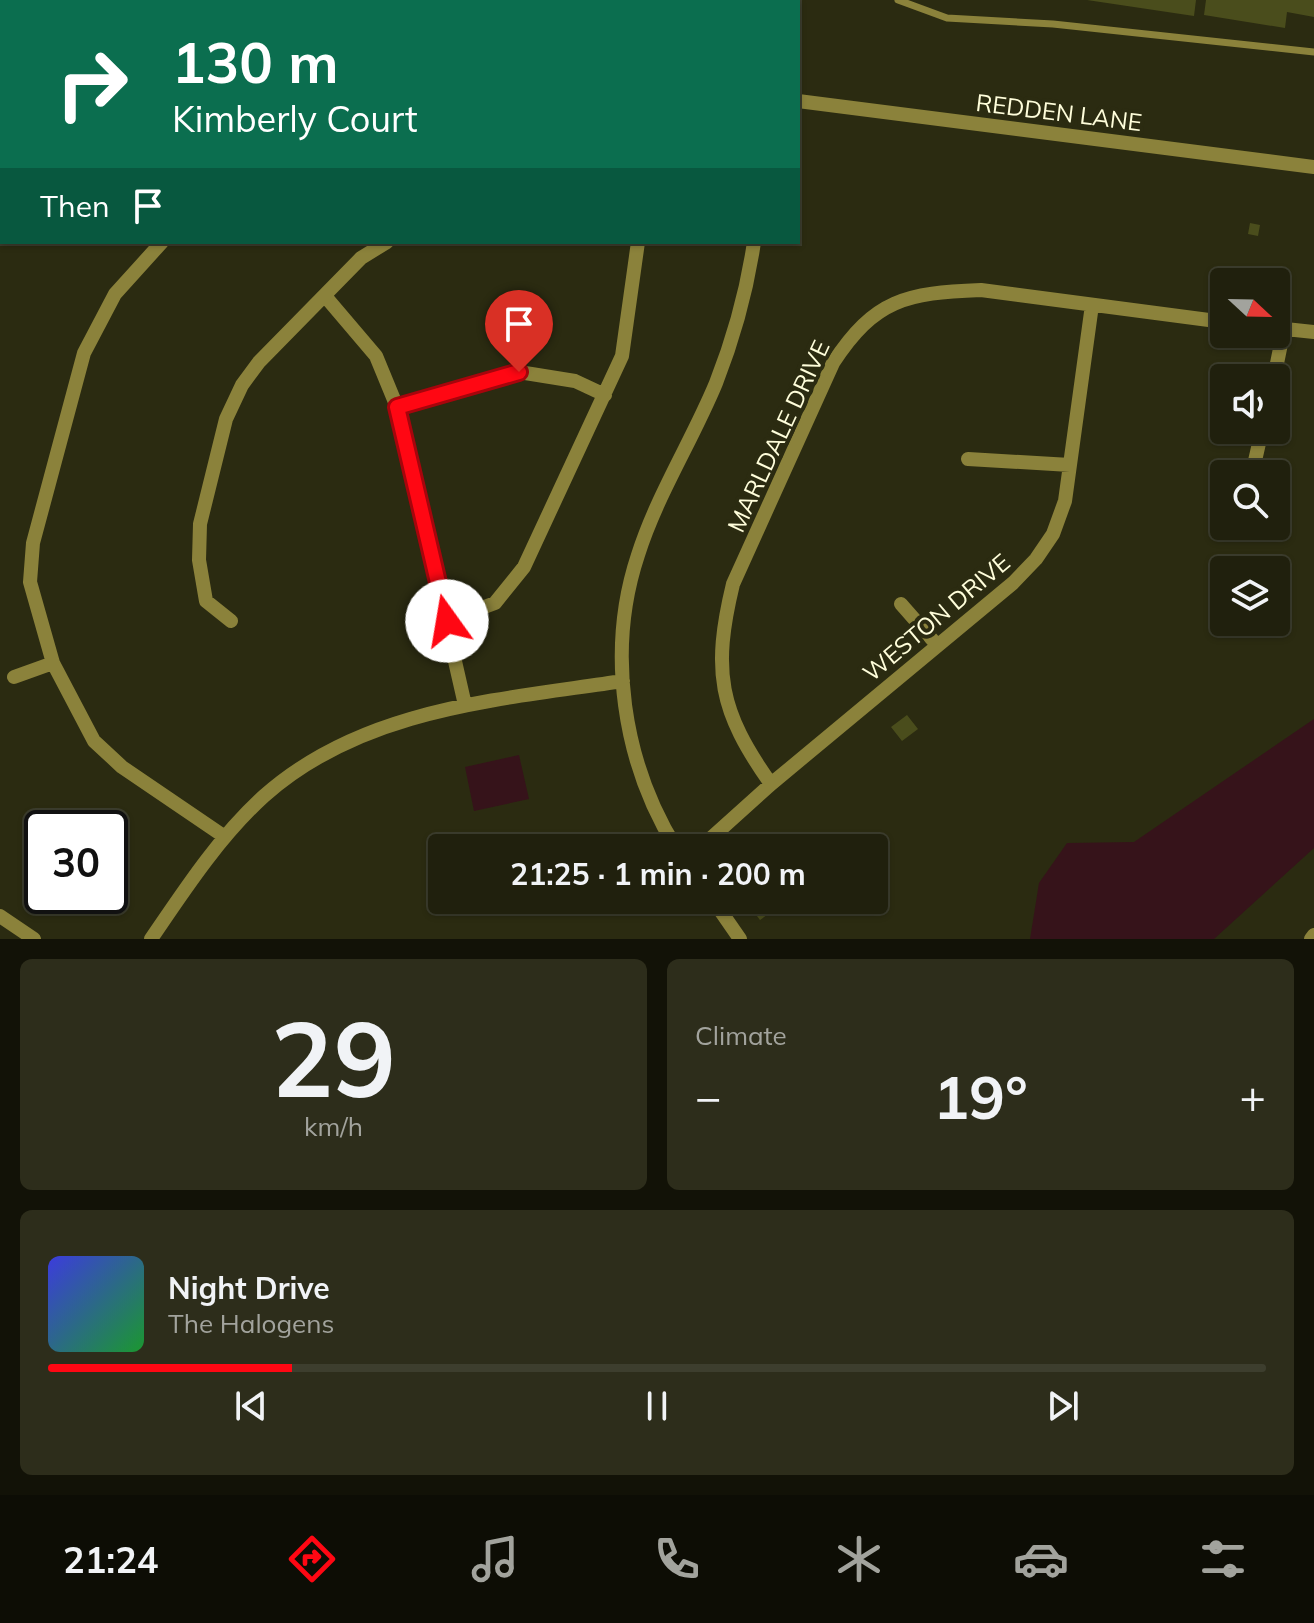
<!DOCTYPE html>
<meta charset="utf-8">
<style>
:root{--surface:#20200d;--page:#2d2d1b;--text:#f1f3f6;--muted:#a2a39d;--line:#3d3e2e;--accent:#ff0713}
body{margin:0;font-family:Mulish,sans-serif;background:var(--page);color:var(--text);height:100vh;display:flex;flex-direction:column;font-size:30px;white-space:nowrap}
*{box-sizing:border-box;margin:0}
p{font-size:26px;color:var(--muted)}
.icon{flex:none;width:44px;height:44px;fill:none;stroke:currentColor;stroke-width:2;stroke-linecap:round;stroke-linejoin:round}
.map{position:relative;height:939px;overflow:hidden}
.side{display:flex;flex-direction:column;gap:20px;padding:20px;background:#121207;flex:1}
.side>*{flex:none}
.guide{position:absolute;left:0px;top:0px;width:800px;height:244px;box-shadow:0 2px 6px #0004,0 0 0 2px var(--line);background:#0b6e4f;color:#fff;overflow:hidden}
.needle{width:52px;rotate:112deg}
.controls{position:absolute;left:1210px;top:268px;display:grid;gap:16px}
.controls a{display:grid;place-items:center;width:80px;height:80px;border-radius:8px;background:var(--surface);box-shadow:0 2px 6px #0004,0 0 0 2px var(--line);font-size:40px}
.speed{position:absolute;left:24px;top:810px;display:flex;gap:16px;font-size:40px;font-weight:700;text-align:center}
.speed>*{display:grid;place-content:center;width:104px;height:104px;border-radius:50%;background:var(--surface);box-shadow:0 2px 6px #0004,0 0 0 2px var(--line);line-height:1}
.speed .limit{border:4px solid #111;border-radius:12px;background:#fff;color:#111}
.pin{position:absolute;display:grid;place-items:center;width:68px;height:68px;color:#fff;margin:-82px -34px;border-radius:50% 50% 50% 0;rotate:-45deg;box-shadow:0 0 8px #0007}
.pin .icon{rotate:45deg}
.me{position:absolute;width:88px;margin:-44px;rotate:347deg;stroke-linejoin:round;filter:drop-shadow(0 0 6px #0008)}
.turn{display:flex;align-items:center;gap:28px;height:168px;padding:0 40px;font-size:36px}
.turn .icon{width:104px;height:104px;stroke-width:2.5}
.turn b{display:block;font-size:56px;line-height:68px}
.then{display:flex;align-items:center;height:76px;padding:0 40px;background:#0003;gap:16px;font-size:30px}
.big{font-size:60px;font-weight:700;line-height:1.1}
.side .tile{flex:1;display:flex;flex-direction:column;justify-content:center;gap:12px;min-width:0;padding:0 28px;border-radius:12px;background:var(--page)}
.side .dial{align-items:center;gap:0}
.dial b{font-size:104px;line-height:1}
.song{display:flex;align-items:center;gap:24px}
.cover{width:96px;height:96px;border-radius:12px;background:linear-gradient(135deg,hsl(240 70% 55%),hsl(130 70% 35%))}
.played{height:8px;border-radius:4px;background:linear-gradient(90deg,var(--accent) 20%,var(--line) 20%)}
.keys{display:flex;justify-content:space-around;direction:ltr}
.heat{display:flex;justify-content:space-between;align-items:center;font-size:44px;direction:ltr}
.side .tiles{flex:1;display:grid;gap:20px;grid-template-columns:1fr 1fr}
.tile:last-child{grid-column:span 2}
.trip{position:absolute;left:428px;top:834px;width:460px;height:80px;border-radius:8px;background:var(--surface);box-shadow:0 2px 6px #0004,0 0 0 2px var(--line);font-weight:700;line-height:80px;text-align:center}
.tabs{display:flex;height:128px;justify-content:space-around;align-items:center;background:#0d0d05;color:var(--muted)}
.tabs .icon{width:56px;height:56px}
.tabs .active{color:var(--accent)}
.tabs b{font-size:36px;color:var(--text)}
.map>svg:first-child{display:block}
.green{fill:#36131a}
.building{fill:#4a4d1c}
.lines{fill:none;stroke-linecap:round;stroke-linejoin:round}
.lane{stroke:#8b823b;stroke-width:7}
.street{stroke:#8b823b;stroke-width:14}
.route-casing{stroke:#a6050c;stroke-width:20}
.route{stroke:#ff0713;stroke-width:14}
.labels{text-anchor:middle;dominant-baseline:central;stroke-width:8;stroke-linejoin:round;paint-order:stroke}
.street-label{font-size:24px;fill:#fffedb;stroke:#2b2b11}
</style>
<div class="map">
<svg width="1314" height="939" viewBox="0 0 1314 939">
<rect width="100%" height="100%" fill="#2b2b11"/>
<!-- green -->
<path class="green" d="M1314,719V848L1214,939H1030L1039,883L1067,843L1134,842Z
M519,755L529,799L474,811L465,767Z"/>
<!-- building -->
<path class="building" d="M1087,0H1196L1194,16Z
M1206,0H1314V17L1287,12L1285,28L1204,15Z
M1250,223L1260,225L1258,236L1248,234Z
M907,715L918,729L902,741L891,727Z
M120,884L127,889L122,896L115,891Z
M753,900H766L774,910L760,920L748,904Z"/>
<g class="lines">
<!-- lane -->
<path class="lane" d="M898,0L947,18L1053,24L1314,52"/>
<!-- street -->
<path class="street" d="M645,0V2
M757,0V2
M17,2L18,0
M174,2V0
M203,2V0
M0,80L2,81
M798,101L1314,167
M0,111H2
M162,242L115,294L84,353L33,543L30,582L53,663L94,741L122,767L225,837
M325,296L376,356L397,407L465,705
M1276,328L1314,332
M1274,378L1284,329
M397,407L519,372L575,381L605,395
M968,459L1070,465
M1252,474L1262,430
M1252,526V529
M901,604L937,645
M231,621L206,601L199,560L200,524L226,419L242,385L259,362L361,258L387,242
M447,621L495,603L524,567L622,356L638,242
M14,677L53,663
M771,784C719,711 712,671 733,584L833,363C875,299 906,293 981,290L1224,322
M676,848C623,763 606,651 638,555C657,495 692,441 716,383C734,337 747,290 754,242
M700,848L771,784L1013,583L1036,559L1053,534L1065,501L1092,305
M713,900L740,939
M0,916L34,939
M151,939C185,889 219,837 264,796C363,708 498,700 623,681
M1311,939L1314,935"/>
</g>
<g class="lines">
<defs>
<path id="route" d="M447,621L397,407L519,372"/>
</defs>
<!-- route casing -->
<use href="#route" class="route-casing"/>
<!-- route -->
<use href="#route" class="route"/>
</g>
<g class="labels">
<!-- street labels -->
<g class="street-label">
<text transform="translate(1059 112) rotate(7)">REDDEN LANE</text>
<text transform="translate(778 436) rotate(-65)">MARLDALE DRIVE</text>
<text transform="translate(936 617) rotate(-40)">WESTON DRIVE</text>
</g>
</g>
</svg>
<div class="controls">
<a><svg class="needle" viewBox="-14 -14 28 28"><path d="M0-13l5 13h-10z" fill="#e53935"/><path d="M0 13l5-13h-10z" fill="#a2a39d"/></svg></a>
<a><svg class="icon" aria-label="sound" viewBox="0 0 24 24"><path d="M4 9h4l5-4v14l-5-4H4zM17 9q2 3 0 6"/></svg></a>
<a><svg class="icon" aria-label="search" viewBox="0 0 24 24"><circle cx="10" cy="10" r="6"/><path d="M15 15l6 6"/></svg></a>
<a><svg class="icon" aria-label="layers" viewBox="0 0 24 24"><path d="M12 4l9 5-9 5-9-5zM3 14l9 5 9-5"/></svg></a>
</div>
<div class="speed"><div class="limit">30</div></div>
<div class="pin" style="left:519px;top:372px;background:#d93025"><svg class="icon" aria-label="arrive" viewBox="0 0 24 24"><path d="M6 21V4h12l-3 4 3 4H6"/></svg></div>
<svg class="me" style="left:447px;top:621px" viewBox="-20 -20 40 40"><circle r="19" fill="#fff"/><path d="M0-13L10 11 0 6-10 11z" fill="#ff0713"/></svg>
<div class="trip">21:25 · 1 min · 200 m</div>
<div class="guide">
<div class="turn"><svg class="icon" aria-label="right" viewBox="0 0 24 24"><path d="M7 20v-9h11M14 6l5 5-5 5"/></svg><div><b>130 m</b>Kimberly Court</div></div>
<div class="then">Then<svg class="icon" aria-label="arrive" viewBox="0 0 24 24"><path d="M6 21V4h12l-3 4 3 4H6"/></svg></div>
</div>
</div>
<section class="side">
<div class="tiles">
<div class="tile dial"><b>29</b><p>km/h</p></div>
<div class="tile"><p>Climate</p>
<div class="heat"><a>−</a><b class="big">19°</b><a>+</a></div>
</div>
<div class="tile">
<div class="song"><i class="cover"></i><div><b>Night Drive</b><p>The Halogens</p></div></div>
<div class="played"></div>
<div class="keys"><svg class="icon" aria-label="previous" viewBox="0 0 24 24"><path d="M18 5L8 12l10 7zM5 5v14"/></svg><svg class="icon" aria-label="pause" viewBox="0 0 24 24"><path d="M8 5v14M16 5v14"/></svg><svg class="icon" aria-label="next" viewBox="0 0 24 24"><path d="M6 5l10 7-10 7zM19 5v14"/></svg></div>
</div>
</div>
</section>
<nav class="tabs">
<b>21:24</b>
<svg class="icon active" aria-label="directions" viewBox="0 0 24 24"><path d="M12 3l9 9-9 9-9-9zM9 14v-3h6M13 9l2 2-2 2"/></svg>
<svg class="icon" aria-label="music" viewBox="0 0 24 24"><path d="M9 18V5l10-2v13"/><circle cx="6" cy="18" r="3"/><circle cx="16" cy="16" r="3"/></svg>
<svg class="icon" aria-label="phone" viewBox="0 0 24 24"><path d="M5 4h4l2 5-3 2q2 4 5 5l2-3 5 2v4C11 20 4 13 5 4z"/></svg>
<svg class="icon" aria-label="climate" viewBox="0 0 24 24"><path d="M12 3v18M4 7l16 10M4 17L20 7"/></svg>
<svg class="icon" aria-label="car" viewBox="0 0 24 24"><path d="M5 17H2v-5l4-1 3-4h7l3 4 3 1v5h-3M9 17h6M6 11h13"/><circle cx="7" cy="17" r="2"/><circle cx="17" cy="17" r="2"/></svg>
<svg class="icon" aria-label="filters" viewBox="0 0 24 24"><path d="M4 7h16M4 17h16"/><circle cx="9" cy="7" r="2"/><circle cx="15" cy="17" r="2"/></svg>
</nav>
